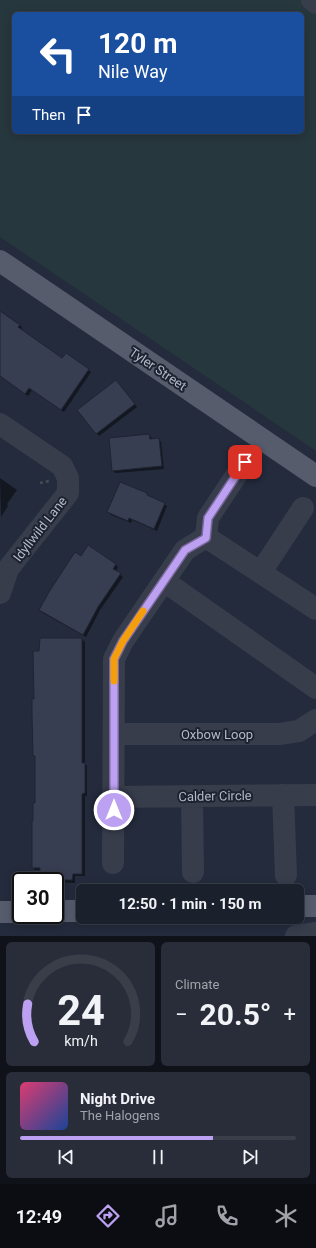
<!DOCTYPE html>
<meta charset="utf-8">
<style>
:root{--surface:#1b202d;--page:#282d39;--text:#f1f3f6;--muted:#a0a3aa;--line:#393e49;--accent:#bca0f2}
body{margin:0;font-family:Roboto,sans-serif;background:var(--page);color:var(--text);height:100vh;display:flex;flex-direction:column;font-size:15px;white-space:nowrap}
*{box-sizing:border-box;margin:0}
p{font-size:13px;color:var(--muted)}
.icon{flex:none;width:22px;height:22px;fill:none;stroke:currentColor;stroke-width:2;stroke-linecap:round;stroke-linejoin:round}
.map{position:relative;height:936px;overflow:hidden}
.side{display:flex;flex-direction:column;gap:6px;padding:6px;background:#0f1219;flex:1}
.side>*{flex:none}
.top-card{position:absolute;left:12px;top:12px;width:292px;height:122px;border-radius:6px;box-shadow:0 2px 10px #0003,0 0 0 1px var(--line);background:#1a4fa0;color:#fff;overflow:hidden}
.speed{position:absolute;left:12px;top:872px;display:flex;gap:8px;font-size:20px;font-weight:700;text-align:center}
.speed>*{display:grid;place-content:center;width:52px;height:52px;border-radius:50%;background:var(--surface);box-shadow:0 2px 10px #0003,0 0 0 1px var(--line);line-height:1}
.speed .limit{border:2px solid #111;border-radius:6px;background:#fff;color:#111}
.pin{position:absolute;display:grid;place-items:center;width:34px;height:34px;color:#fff;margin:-17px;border-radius:8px;box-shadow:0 2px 6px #0006}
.me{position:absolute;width:44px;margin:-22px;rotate:0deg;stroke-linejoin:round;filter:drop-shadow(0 0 3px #0008)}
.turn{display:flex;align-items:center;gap:14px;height:84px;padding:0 20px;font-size:18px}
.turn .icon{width:52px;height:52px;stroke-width:2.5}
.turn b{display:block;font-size:28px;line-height:34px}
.then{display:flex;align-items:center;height:38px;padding:0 20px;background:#0003;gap:8px;font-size:15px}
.big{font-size:30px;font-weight:700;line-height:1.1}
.side .tile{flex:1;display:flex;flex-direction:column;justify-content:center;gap:6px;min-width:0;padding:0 14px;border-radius:6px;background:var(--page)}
.side .dial{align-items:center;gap:0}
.dial svg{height:104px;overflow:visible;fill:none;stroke:var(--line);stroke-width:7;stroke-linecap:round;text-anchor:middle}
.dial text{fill:var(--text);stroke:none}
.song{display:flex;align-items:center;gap:12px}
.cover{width:48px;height:48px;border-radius:6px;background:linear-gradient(135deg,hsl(340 70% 55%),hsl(220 70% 35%))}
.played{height:4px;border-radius:2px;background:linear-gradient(90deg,var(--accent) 70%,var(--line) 70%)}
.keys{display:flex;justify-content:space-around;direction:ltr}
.heat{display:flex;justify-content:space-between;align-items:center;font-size:22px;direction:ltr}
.side .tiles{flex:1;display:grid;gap:6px;grid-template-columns:1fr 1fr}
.tile:last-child{grid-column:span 2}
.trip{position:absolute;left:76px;top:884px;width:228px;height:40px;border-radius:6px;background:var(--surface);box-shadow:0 2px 10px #0003,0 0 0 1px var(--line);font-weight:700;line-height:40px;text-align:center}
.menu{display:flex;height:64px;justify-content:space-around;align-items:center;background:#0b0d12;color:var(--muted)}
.menu .icon{width:28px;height:28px}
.menu .active{color:var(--accent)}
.menu b{font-size:18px;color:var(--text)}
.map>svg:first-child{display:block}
.green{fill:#26373d;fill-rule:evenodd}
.shadow{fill:#0007}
.building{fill:#373e52;stroke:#1f2433}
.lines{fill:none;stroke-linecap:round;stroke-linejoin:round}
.path{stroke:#3f5055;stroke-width:2.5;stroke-dasharray:3 3;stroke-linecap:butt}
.minor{stroke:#383d4c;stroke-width:22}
.major{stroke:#565c6c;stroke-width:22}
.route-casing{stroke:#7a689d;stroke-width:10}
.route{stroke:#bca0f2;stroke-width:7}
.slow{stroke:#f59e0b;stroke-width:7}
.labels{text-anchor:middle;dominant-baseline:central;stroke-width:4;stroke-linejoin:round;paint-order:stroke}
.street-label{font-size:13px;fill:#b4b8c8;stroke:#1d2231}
</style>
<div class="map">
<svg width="316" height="936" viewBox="0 0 316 936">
<rect width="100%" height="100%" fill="#242b3c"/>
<!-- green -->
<path class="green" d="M0,0H316V451L0,237ZM14,14H302V132H14Z"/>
<!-- shadow -->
<path class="shadow" d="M0,312L20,325L22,328L21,330L63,360L88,370L91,372L64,412L32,390L28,396L16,387L0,373Z
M119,384L137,407L99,436L79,411Z
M149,435L152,438V440L159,439L161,442L164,469L116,473L113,471Z
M0,478L17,490L7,504L8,506L1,517Z
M147,494L149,497L164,504L167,506L157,531L132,520L131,523L111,515L108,512Z
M82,557L116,565L118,567L116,571L123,577L100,610L86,637L43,613L40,610Z
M41,639H82L85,642V764L87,766V796H85V876H75V883L42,881L40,879L41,870H35L33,867L36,804V758L34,756L35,700L40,652Z"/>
<!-- building -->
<path class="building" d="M0,311L20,325L18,327L62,358L66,353L89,369L61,410L29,388L25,394L0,376Z
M116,380L135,404L96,434L77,410Z
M149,434L150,439L159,438L162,466L112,471L109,438Z
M120,482L147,493V495L165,503L154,529L129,518L128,521L107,512Z
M88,545L116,564L113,569L121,573L98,607L83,635L39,610L49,592L75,552L81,556Z
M40,638H82V763H85V793L82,794V874H73L72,880H39L40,868H32V821H33V803H35V756H33L32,714V699H34L33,651H39Z"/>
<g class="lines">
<!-- path -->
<path class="path" d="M40,483L49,481"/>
<!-- minor -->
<path class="minor" d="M312,0L316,3
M0,424L62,466L68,478V493L8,569L0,593
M206,537L316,609
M206,537L208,518L245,462
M261,572L303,508
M164,581L316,688
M114,734H279L299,731L316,720
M283,795L286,875
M192,796L193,872
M114,797L316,795
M113,863L114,659L123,641L185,550L206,537
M296,936L316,933"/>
<!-- major -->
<path class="major" d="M0,261L316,476
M297,906H316
M55,911H83
M0,912H21"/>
</g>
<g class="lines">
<defs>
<path id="route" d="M114,810V659L123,641L185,550L206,538L208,518L245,462"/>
</defs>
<!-- route casing -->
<use href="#route" class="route-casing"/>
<!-- route -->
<use href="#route" class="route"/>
<!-- slow -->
<path class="slow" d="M114,681V659L123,641L143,611"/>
</g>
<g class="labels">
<!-- street labels -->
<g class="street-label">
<text transform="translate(158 369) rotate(34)">Tyler Street</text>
<text transform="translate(40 529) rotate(-52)">Idyllwild Lane</text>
<text x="217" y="734">Oxbow Loop</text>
<text transform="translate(215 796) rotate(-1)">Calder Circle</text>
</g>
</g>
</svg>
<div class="speed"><div class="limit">30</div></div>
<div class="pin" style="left:245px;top:462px;background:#d93025"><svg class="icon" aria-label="arrive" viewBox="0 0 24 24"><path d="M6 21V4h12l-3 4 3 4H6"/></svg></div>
<svg class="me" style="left:114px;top:810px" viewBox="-20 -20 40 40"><circle r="17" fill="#bca0f2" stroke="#fff" stroke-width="3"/><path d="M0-11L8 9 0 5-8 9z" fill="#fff"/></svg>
<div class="trip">12:50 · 1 min · 150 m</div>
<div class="top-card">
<div class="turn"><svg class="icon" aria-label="left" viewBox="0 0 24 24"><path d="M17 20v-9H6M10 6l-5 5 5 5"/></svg><div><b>120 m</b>Nile Way</div></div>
<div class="then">Then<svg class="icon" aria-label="arrive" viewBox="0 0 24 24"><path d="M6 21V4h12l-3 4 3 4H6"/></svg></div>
</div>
</div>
<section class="side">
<div class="tiles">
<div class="tile dial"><svg viewBox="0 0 100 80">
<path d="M14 69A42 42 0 1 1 86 69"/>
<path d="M14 69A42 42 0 0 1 9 40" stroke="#bca0f2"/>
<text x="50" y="56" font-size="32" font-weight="700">24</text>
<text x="50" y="72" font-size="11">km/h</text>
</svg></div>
<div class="tile"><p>Climate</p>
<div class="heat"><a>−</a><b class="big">20.5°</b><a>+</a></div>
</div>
<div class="tile">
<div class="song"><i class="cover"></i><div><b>Night Drive</b><p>The Halogens</p></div></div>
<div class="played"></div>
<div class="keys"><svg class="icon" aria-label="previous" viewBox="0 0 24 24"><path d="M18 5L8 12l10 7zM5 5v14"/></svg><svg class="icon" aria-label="pause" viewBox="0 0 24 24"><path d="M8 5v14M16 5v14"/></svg><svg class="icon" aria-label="next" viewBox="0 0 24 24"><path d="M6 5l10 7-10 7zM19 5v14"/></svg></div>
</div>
</div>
</section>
<nav class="menu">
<b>12:49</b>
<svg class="icon active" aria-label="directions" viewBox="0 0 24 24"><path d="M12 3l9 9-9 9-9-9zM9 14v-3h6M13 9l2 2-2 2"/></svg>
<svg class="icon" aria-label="music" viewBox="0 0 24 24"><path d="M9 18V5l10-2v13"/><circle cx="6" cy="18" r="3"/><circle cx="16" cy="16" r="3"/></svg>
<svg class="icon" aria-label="phone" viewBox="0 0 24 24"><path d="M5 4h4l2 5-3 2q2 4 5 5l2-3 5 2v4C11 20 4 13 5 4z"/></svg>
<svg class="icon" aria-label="climate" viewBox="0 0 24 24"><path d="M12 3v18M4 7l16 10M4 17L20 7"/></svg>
</nav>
